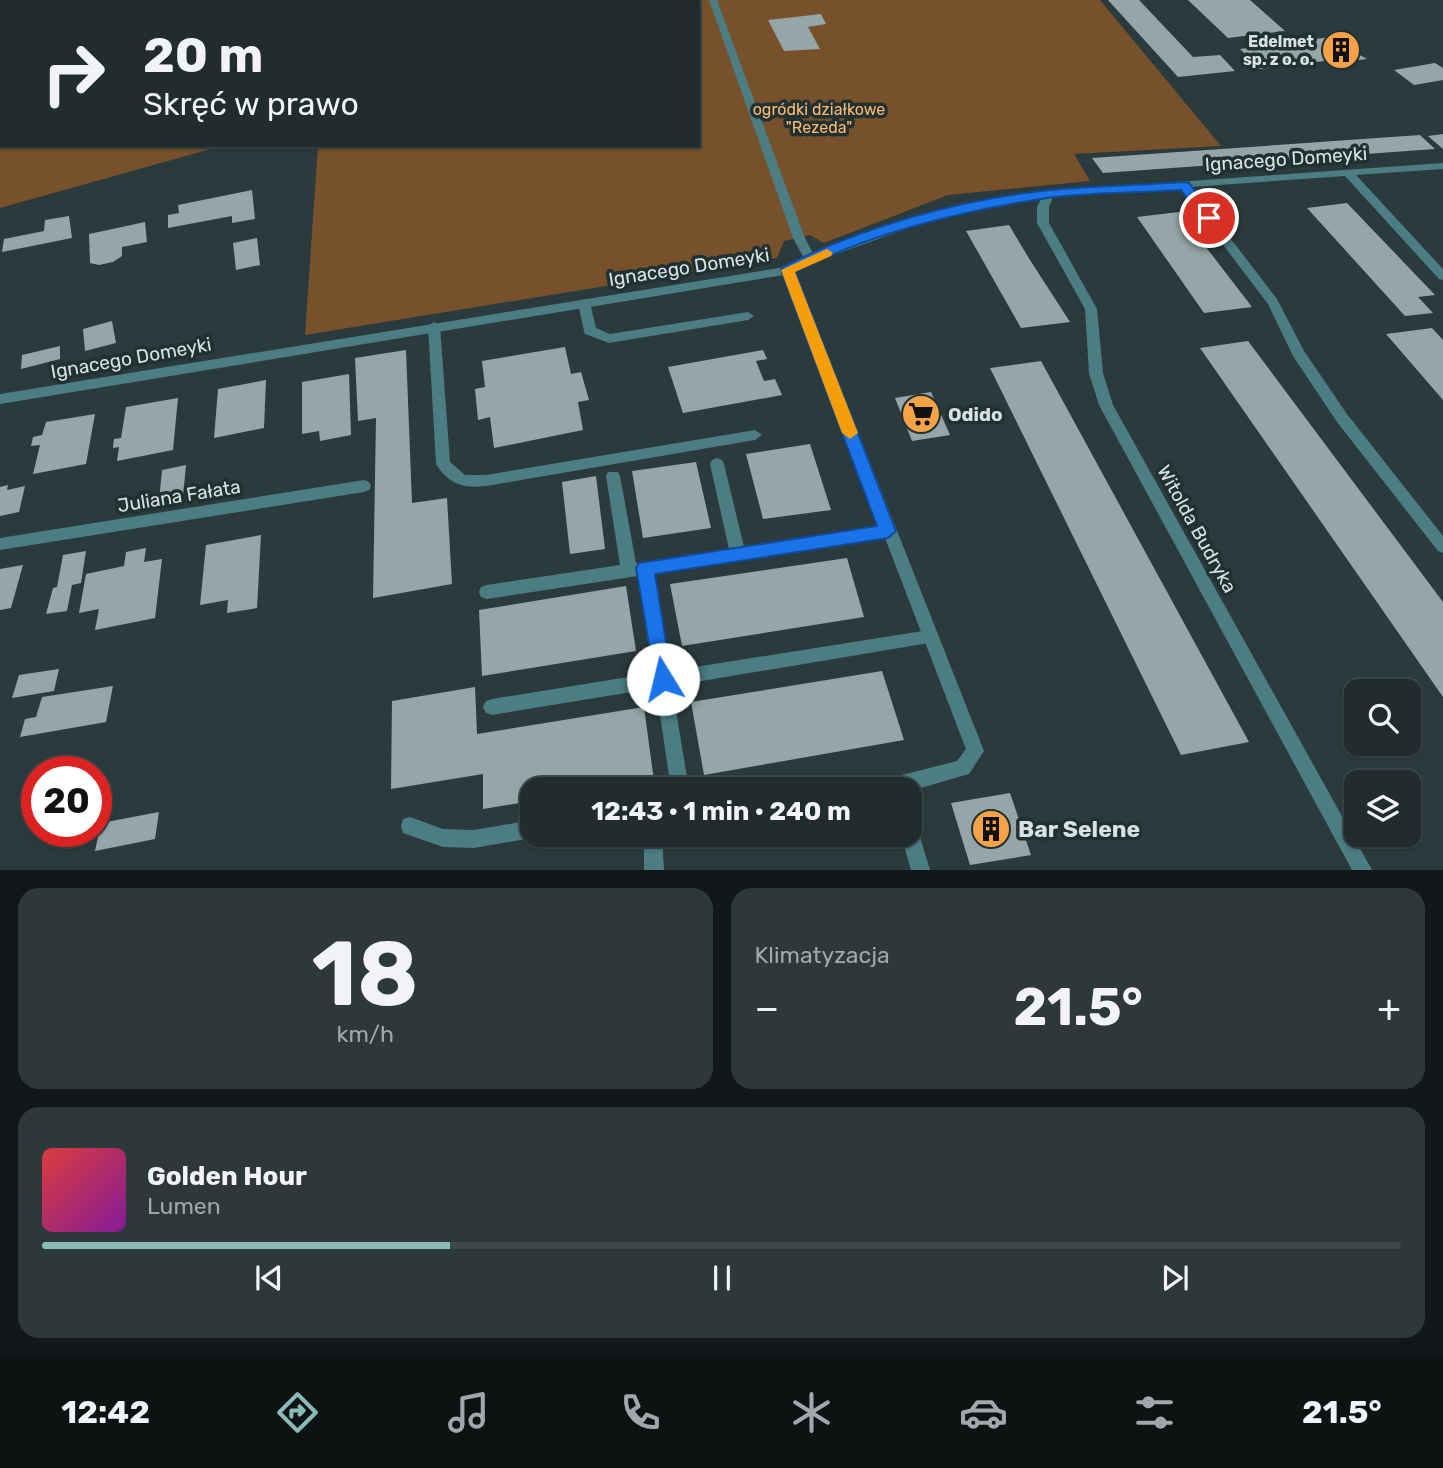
<!DOCTYPE html>
<html lang="pl">
<meta charset="utf-8">
<style>
:root{--surface:#202c2e;--page:#2d383a;--text:#f1f3f6;--muted:#a2a7aa;--line:#3d484a;--accent:#8bbbb9}
body{margin:0;font-family:Rubik,sans-serif;background:var(--page);color:var(--text);height:100vh;display:flex;flex-direction:column;font-size:26px;white-space:nowrap}
*{box-sizing:border-box;margin:0}
p{font-size:23px;color:var(--muted)}
.icon{flex:none;width:38px;height:38px;fill:none;stroke:currentColor;stroke-width:2;stroke-linecap:round;stroke-linejoin:round}
.map{position:relative;height:870px;overflow:hidden}
.drawer{display:flex;flex-direction:column;gap:18px;padding:18px;background:#121819;flex:1}
.drawer>*{flex:none}
.banner{position:absolute;left:0px;top:0px;width:700px;height:147px;box-shadow:0 2px 5px #0004,0 0 0 2px var(--line);background:#202c2e;color:var(--text);overflow:hidden}
.buttons{position:absolute;left:1344px;top:679px;display:grid;gap:14px}
.buttons a{display:grid;place-items:center;width:77px;height:77px;border-radius:14px;background:var(--surface);box-shadow:0 2px 5px #0004,0 0 0 2px var(--line);font-size:35px}
.speed{position:absolute;left:21px;top:756px;display:flex;gap:14px;font-size:35px;font-weight:700;text-align:center}
.speed>*{display:grid;place-content:center;width:91px;height:91px;border-radius:50%;background:var(--surface);box-shadow:0 2px 5px #0004,0 0 0 2px var(--line);line-height:1}
.speed .limit{border:10px solid #d22;background:#fff;color:#111}
.pin{position:absolute;display:grid;place-items:center;width:60px;height:60px;color:#fff;margin:-30px;border:4px solid #fff;border-radius:50%;box-shadow:0 2px 7px #0007}
.me{position:absolute;width:77px;margin:-38px;rotate:351deg;stroke-linejoin:round;filter:drop-shadow(0 0 5px #0008)}
.turn{display:flex;align-items:center;gap:24px;height:147px;padding:0 28px;font-size:32px}
.turn .icon{width:91px;height:91px;stroke-width:2.5}
.turn b{display:block;font-size:49px;line-height:60px}
.big{font-size:52px;font-weight:700;line-height:1.1}
.drawer .widget{flex:1;display:flex;flex-direction:column;justify-content:center;gap:10px;min-width:0;padding:0 24px;border-radius:21px;background:var(--page)}
.drawer .dial{align-items:center;gap:0}
.dial b{font-size:91px;line-height:1}
.song{display:flex;align-items:center;gap:21px}
.cover{width:84px;height:84px;border-radius:10px;background:linear-gradient(135deg,hsl(0 70% 55%),hsl(290 70% 35%))}
.played{height:7px;border-radius:4px;background:linear-gradient(90deg,var(--accent) 30%,var(--line) 30%)}
.keys{display:flex;justify-content:space-around;direction:ltr}
.heat{display:flex;justify-content:space-between;align-items:center;font-size:38px;direction:ltr}
.drawer .tiles{flex:1;display:grid;gap:18px;grid-template-columns:1fr 1fr}
.widget:last-child{grid-column:span 2}
.trip{position:absolute;left:520px;top:777px;width:402px;height:70px;border-radius:21px;background:var(--surface);box-shadow:0 2px 5px #0004,0 0 0 2px var(--line);font-weight:700;line-height:70px;text-align:center}
.tab-bar{display:flex;height:112px;justify-content:space-around;align-items:center;background:#0d1212;color:var(--muted)}
.tab-bar .icon{width:49px;height:49px}
.tab-bar .selected{color:var(--accent)}
.tab-bar b{font-size:32px;color:var(--text)}
.map>svg:first-child{display:block}
.green{fill:#76512b}
.building{fill:#94a6a8}
.lines{fill:none;stroke-linecap:round;stroke-linejoin:round}
.service{fill:#4b7d82;fill-rule:evenodd}
.minor{fill:#4b7d82;fill-rule:evenodd}
.route{fill:#1a73e8;stroke:#114b97;stroke-width:2}
.slow{fill:#f59e0b}
.labels{text-anchor:middle;dominant-baseline:central;stroke-width:7;stroke-linejoin:round;paint-order:stroke}
.far-poi-label{font-size:16px;font-weight:bold;fill:#d9e2e3;stroke:#213132;text-anchor:end}
.far-park-label{font-size:16px;fill:#ffb871;stroke:#213132}
.street-label{font-size:19px;fill:#d9e2e3;stroke:#213132}
.poi-label{font-size:19px;font-weight:bold;fill:#d9e2e3;stroke:#213132;text-anchor:start}
.near-poi-label{font-size:23px;font-weight:bold;fill:#d9e2e3;stroke:#213132;text-anchor:start}
</style>
<div class="map">
<svg width="1443" height="870" viewBox="0 0 1443 870">
<rect width="100%" height="100%" fill="#2b3b3d"/>
<!-- green -->
<path class="green" d="M0,0H315L2,2V145H225L0,208Z
M328,0H1100L1221,146L1074,154L1090,181L948,195L824,243L810,235L784,241L777,258L305,335L318,145H698V2Z"/>
<!-- building -->
<path class="building" d="M1108,0H1139L1193,57L1220,55L1235,71L1178,77Z
M1188,0H1250L1285,31L1228,38Z
M821,14L826,24L808,27L820,49L784,51L768,20Z
M1338,36L1349,49L1367,59L1344,62L1340,59L1260,69L1240,49Z
M1435,63L1443,68V80L1414,85L1394,70Z
M1443,134V149L1428,136Z
M1420,135L1435,149L1103,173L1092,158Z
M252,190L255,219L232,223V216L168,228V215L179,213L178,205Z
M1347,203L1435,295L1418,297L1433,313L1405,316L1307,208Z
M1179,212L1252,307L1204,313L1137,217Z
M69,216L72,238L2,252L4,239L44,231L45,220Z
M145,222L147,242L122,247V256L113,262L99,265L90,263L89,234Z
M1009,225L1030,260L1070,322L1021,328L966,231Z
M257,238L260,265L236,270L233,243Z
M112,321L116,343L85,351L83,329Z
M1432,328L1443,340V400L1386,334Z
M1248,341L1443,602V697L1200,348Z
M60,346V359L21,369L22,355Z
M565,347L571,374L581,372L589,400L578,402L583,430L494,448L490,417L478,420L475,389L485,387L482,361Z
M406,350L412,503L447,498L452,584L373,598L376,418L358,421L355,358Z
M763,350L767,359L756,361L764,381L775,379L782,395L683,413L668,367Z
M1041,361L1249,742L1181,755L990,368Z
M349,374L351,435L320,441L319,431L302,434V382Z
M266,380L264,428L214,438L218,389Z
M931,392L950,435L912,441L895,398Z
M178,398L173,450L117,461L119,447L113,448L114,439L121,438L126,407Z
M95,414L86,464L33,474L40,445L31,446L33,437L42,435L46,422Z
M810,444L831,510L763,519L746,454Z
M696,462L711,528L643,538L632,471Z
M186,465L183,497L159,501L162,470Z
M596,476L605,549L570,554L562,482Z
M8,485L7,490L25,486L19,512L0,516V487Z
M261,535L257,608L227,613L228,600L200,605L206,545Z
M146,548L144,562L162,559L155,618L95,630L99,609L79,613L86,574L124,566L126,552Z
M86,551L81,583L72,585L67,611L46,614L53,588L57,587L63,555Z
M847,558L864,617L682,646L670,584Z
M23,565L11,608L0,610V569Z
M626,586L636,651L482,676L479,610Z
M59,669L54,691L12,698L19,675Z
M882,671L904,740L704,775L691,702Z
M113,686L106,722L20,737L25,719L36,717L42,697Z
M475,687L477,734L644,707L654,781L602,789H532V801L483,809V774L391,789L392,701Z
M1010,793L1031,855L970,865L951,803Z
M159,812L155,839L95,851L101,823Z"/>
<g class="lines">
<!-- service -->
<path class="service" d="M709,0H717L805,238L816,259L814,262H806L793,238Z
M584,299L590,303L596,328L610,334L748,312L754,316L748,320L609,343L585,334L584,331L578,303Z
M434,322L440,326L450,462L465,475H486L755,430L762,435L755,440L486,486C464,489 448,484 436,464L428,326Z
M717,458L722,460L724,464L744,547L888,525L893,527L896,531L893,535L888,537L654,573L670,671L929,630L935,632L937,637L935,642L672,686L689,789H671L656,688L492,715L486,713L483,707L486,701L492,699L653,673L638,576L487,599L481,597L479,592L481,587L487,585L620,565L606,476L608,472H618L620,476L636,563L729,549L710,464L712,460Z
M410,817L443,829L474,830L532,820V835H539L532,838L474,848L443,847L403,833L401,826L403,819Z"/>
<!-- minor -->
<path class="minor" d="M1443,163V169L1356,175L1443,269V280L1439,279L1345,176L1191,187L1277,299L1304,351L1347,414L1443,536V553L1438,551L1337,422L1293,356L1268,304L1180,188L1053,197L1049,207V223L1097,309L1103,373L1113,405L1372,870H1352L1099,405L1089,373L1085,309L1037,223V207L1041,199L982,207L934,219L814,262L795,272L984,751L969,774L910,791L873,789L876,783L882,780L957,761L966,749L784,275L0,404V394L785,267L806,256L927,214L982,201L1049,191Z
M364,480L369,482L371,486L369,490L364,492L0,550V538Z
M910,825L917,827L930,870H911L901,835H910Z
M644,835H662L664,870H644Z"/>
</g>
<!-- route -->
<path class="route" d="M1184,182L1189,183L1214,216V221H1204L1181,190C1137,193 1091,192 1047,198C961,211 872,232 795,272L896,531L888,538L655,574L672,679L670,685L663,688L656,685L636,568L639,563L877,526L781,270L783,267C861,227 962,199 1050,190C1095,186 1140,185 1184,182Z"/>
<!-- slow -->
<path class="slow" d="M827,249L833,253L831,256L795,272L858,433L850,439L842,433L781,270Z"/>
<!-- icons -->
<defs>
<symbol id="building-disc" viewBox="-11 -11 22 22"><circle r="9.5" fill="#f6a247" stroke="#213132"/><path d="M-4-6H4V6H1V3H-1V6H-4ZM-2.5-4.3h1.7v1.8h-1.7ZM.8-4.3h1.7v1.8H.8ZM-2.5-1h1.7V.8h-1.7ZM.8-1h1.7V.8H.8Z" fill="#111"/></symbol>
<symbol id="supermarket-disc" viewBox="-11 -11 22 22"><circle r="9.5" fill="#f6a247" stroke="#213132"/><path d="M-6-5.5h2.5l.6 2H6L4.5 2H-2.5L-4.4-4H-6ZM-1.5 3.2a1.3 1.3 0 1 0 .1 0ZM3 3.2a1.3 1.3 0 1 0 .1 0Z" fill="#111"/></symbol>
</defs>
<g fill-rule="evenodd">
<use href="#building-disc" x="1319" y="28" width="44" height="44"/>
<use href="#supermarket-disc" x="899" y="392" width="44" height="44"/>
<use href="#building-disc" x="969" y="807" width="44" height="44"/>
</g>
<g class="labels">
<!-- far-poi labels -->
<g class="far-poi-label">
<text x="1314" y="41">Edelmet<tspan x="1314" dy="18">sp. z o. o.</tspan></text>
</g>
<!-- far-park labels -->
<g class="far-park-label">
<text x="819" y="109">ogródki działkowe<tspan x="819" dy="18">"Rezeda"</tspan></text>
</g>
<!-- street labels -->
<g class="street-label">
<text transform="translate(1286 159) rotate(-4)">Ignacego Domeyki</text>
<text transform="translate(689 267) rotate(-9)">Ignacego Domeyki</text>
<text transform="translate(131 358) rotate(-10)">Ignacego Domeyki</text>
<text transform="translate(179 496) rotate(-9)">Juliana Fałata</text>
<text transform="translate(1197 529) rotate(61)">Witolda Budryka</text>
</g>
<!-- poi labels -->
<g class="poi-label">
<text x="948" y="414">Odido</text>
</g>
<!-- near-poi labels -->
<g class="near-poi-label">
<text x="1018" y="829">Bar Selene</text>
</g>
</g>
</svg>
<div class="buttons">
<a><svg class="icon" aria-label="search" viewBox="0 0 24 24"><circle cx="10" cy="10" r="6"/><path d="M15 15l6 6"/></svg></a>
<a><svg class="icon" aria-label="layers" viewBox="0 0 24 24"><path d="M12 4l9 5-9 5-9-5zM3 14l9 5 9-5"/></svg></a>
</div>
<div class="speed"><div class="limit">20</div></div>
<div class="pin" style="left:1209px;top:218px;background:#d93025"><svg class="icon" aria-label="arrive" viewBox="0 0 24 24"><path d="M6 21V4h12l-3 4 3 4H6"/></svg></div>
<svg class="me" style="left:663px;top:679px" viewBox="-20 -20 40 40"><circle r="19" fill="#fff"/><path d="M0-13L10 11 0 6-10 11z" fill="#1a73e8"/></svg>
<div class="trip">12:43 · 1 min · 240 m</div>
<div class="banner">
<div class="turn"><svg class="icon" aria-label="right" viewBox="0 0 24 24"><path d="M7 20v-9h11M14 6l5 5-5 5"/></svg><div><b>20 m</b>Skręć w prawo</div></div>
</div>
</div>
<section class="drawer">
<div class="tiles">
<div class="widget dial"><b>18</b><p>km/h</p></div>
<div class="widget"><p>Klimatyzacja</p>
<div class="heat"><a>−</a><b class="big">21.5°</b><a>+</a></div>
</div>
<div class="widget">
<div class="song"><i class="cover"></i><div><b>Golden Hour</b><p>Lumen</p></div></div>
<div class="played"></div>
<div class="keys"><svg class="icon" aria-label="previous" viewBox="0 0 24 24"><path d="M18 5L8 12l10 7zM5 5v14"/></svg><svg class="icon" aria-label="pause" viewBox="0 0 24 24"><path d="M8 5v14M16 5v14"/></svg><svg class="icon" aria-label="next" viewBox="0 0 24 24"><path d="M6 5l10 7-10 7zM19 5v14"/></svg></div>
</div>
</div>
</section>
<nav class="tab-bar">
<b>12:42</b>
<svg class="icon selected" aria-label="directions" viewBox="0 0 24 24"><path d="M12 3l9 9-9 9-9-9zM9 14v-3h6M13 9l2 2-2 2"/></svg>
<svg class="icon" aria-label="music" viewBox="0 0 24 24"><path d="M9 18V5l10-2v13"/><circle cx="6" cy="18" r="3"/><circle cx="16" cy="16" r="3"/></svg>
<svg class="icon" aria-label="phone" viewBox="0 0 24 24"><path d="M5 4h4l2 5-3 2q2 4 5 5l2-3 5 2v4C11 20 4 13 5 4z"/></svg>
<svg class="icon" aria-label="climate" viewBox="0 0 24 24"><path d="M12 3v18M4 7l16 10M4 17L20 7"/></svg>
<svg class="icon" aria-label="car" viewBox="0 0 24 24"><path d="M5 17H2v-5l4-1 3-4h7l3 4 3 1v5h-3M9 17h6M6 11h13"/><circle cx="7" cy="17" r="2"/><circle cx="17" cy="17" r="2"/></svg>
<svg class="icon" aria-label="filters" viewBox="0 0 24 24"><path d="M4 7h16M4 17h16"/><circle cx="9" cy="7" r="2"/><circle cx="15" cy="17" r="2"/></svg>
<b>21.5°</b>
</nav>
